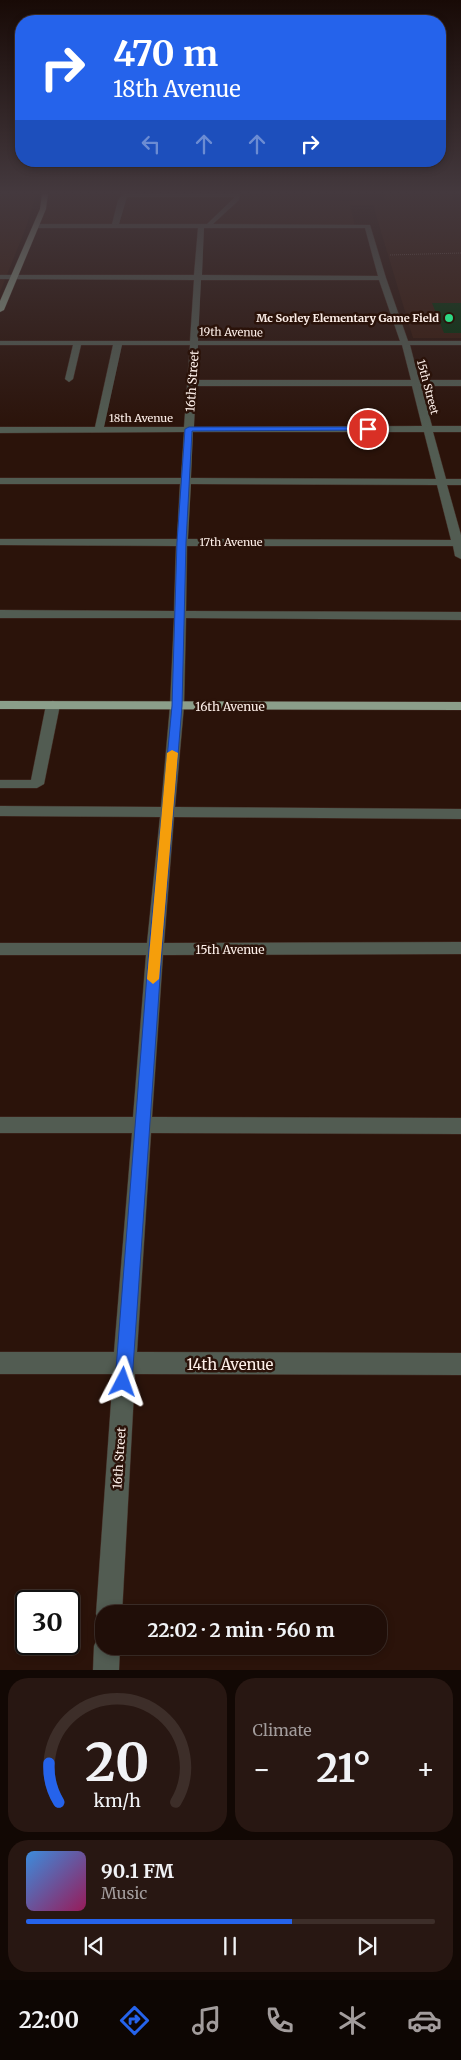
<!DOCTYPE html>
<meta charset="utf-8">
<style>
:root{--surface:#200e08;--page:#281712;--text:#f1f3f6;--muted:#a29c9c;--line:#3d2e29;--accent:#2563eb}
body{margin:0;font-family:Merriweather,serif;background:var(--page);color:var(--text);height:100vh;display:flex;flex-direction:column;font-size:19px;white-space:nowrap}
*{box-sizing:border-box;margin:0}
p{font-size:16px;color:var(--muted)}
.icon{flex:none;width:28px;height:28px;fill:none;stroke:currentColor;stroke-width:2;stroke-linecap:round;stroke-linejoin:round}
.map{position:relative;height:1670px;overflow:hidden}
.side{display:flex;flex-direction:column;gap:8px;padding:8px;background:#120804;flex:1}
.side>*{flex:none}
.hud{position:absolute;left:15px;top:15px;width:431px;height:152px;border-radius:20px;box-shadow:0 2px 8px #0003,0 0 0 1px var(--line);background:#2563eb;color:#fff;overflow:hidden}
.speed{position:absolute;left:15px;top:1590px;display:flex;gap:10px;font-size:25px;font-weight:700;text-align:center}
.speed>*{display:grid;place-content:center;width:65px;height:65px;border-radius:50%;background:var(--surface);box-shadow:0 2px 8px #0003,0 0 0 1px var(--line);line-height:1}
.speed .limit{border:2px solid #111;border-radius:8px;background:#fff;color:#111}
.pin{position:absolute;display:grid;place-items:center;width:42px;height:42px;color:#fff;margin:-21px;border:2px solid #fff;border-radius:50%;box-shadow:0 1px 5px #0007}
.me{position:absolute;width:55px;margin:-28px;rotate:4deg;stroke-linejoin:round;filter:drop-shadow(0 0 4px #0008)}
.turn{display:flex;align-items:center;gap:18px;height:105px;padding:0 15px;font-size:22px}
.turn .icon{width:65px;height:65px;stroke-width:2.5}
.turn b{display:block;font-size:35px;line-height:42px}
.lanes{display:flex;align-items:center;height:48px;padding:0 15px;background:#0003;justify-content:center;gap:25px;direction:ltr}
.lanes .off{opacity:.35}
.big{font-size:38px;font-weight:700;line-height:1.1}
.side .card{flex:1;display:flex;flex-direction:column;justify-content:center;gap:8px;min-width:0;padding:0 18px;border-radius:20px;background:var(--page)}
.side .dial{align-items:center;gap:0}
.dial svg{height:130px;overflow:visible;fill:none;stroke:var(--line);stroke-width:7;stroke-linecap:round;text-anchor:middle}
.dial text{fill:var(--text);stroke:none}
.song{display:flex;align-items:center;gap:15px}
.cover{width:60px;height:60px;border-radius:8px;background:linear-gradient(135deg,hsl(210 70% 55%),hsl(330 70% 35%))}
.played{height:5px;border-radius:2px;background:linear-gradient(90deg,var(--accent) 65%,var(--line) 65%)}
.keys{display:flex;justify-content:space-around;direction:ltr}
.heat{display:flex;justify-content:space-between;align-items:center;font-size:28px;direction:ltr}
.side .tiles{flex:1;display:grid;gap:8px;grid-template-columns:1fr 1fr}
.card:last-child{grid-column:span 2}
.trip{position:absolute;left:95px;top:1605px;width:292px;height:50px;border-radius:20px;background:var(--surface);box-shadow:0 2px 8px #0003,0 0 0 1px var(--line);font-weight:700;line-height:50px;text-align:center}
.tab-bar{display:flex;height:80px;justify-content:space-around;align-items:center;background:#0d0603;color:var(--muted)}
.tab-bar .icon{width:35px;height:35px}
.tab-bar .active{color:var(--accent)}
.tab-bar b{font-size:22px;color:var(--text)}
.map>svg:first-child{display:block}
.built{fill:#381a0d}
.green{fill:#00330c}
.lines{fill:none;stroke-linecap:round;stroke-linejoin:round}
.minor-casing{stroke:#442d25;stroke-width:1}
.major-casing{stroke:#442d25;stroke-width:1}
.path{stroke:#756058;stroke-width:1;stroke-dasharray:1 1;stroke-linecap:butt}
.minor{fill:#525c52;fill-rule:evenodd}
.major{fill:#8b9e8a;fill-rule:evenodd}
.route{fill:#2563eb;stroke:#184099}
.slow{fill:#f59e0b}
.poi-dot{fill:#2dd884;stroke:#2b130a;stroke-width:2}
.labels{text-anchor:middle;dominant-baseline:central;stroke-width:5;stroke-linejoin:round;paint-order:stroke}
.far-poi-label{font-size:11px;font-weight:bold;fill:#fdefe9;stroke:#2b130a;text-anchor:end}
.far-street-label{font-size:11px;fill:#fdefe9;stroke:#2b130a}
.street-label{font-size:12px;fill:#fdefe9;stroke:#2b130a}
.near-street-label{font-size:15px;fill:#fdefe9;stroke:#2b130a}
</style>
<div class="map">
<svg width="461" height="1670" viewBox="0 0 461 1670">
<rect width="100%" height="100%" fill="#2b130a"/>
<!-- built -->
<path class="built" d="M0,194H36L27,225L0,292Z
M45,194H309L311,200L349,201L385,200L383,194H451L454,200H461V338H413L373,205H350L355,226H36Z"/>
<!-- green -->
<path class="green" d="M432,303H461V333H444Z"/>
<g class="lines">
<defs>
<path id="minor" d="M123,194H240L239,200L213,224L370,225L386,278L408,341H461V345H410L419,380H461V386H421L432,426H461V432H433L446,479H461V485H447L461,535V559L455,556L453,546H187L186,611L461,612V620L186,618L184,706L175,807L461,809V819L174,817L164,943L461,942V954L163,955L152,1117L461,1118V1134L151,1133L137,1352L461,1353V1375L135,1374L122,1614H104V1625L100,1623L96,1614L113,1374H0V1352H114L132,1133H0V1117H133L146,955H0V943H147L160,817L0,816V806L161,807L170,706L174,618H0V610L174,611L176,546L0,545V539H177L180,484H0V478H181L184,432L0,433V427H95L113,345H81L73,379L69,382L65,379L73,345H0V341H190L194,280L0,279V275H194L198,228H36L33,226L36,224H112L118,200ZM127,197H234V198L207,224H119ZM204,228H365L378,276L202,275ZM201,280H379L400,341H198ZM122,345H190L184,427H104ZM198,345H402L411,380H196ZM196,386H412L422,426L194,427ZM193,432H424L436,479L191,478ZM191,484L437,485L451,540L188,539Z
M53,701L60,705L44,784L37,788H0V780H31L46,705Z
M104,1634V1646H120L119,1670H93L94,1646L98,1637Z"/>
<path id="major" d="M42,194H48L46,209L4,310L0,312V301L40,209Z
M0,701L461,702V710L0,709Z"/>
</defs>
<!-- minor casing -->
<use href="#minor" class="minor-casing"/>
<!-- major casing -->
<use href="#major" class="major-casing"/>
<!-- path -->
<path class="path" d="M390,255L461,253"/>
<!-- minor -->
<use href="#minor" class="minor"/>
<!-- major -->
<use href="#major" class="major"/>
</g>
<!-- sky -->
<linearGradient id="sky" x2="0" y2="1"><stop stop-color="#180a06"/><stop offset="0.45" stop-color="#44393e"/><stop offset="1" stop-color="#44393e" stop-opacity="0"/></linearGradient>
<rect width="461" height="428" fill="url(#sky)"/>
<!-- route -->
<path class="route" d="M368,427L371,430L192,431L186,542L182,706L162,949L132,1382L129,1389L123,1391L117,1389L115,1382L149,949L172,706L177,542L185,429L189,427Z"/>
<!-- slow -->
<path class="slow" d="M172,750L178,753L159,979L153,984L147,979L167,753Z"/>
<!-- markers -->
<circle class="poi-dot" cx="449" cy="318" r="5"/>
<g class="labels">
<!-- far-poi labels -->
<g class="far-poi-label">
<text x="439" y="318">Mc Sorley Elementary Game Field</text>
</g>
<!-- far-street labels -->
<g class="far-street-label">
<text transform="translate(231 332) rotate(1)">19th Avenue</text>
<text transform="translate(428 387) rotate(75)">15th Street</text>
<text x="141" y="418">18th Avenue</text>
<text x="231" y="542">17th Avenue</text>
</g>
<!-- street labels -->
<g class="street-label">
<text transform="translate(192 381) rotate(-86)">16th Street</text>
<text x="230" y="706">16th Avenue</text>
<text x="230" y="949">15th Avenue</text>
<text transform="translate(119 1458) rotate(-86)">16th Street</text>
</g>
<!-- near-street labels -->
<g class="near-street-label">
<text x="230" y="1364">14th Avenue</text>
</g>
</g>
</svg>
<div class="speed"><div class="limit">30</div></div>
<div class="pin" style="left:368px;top:429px;background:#d93025"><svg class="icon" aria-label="arrive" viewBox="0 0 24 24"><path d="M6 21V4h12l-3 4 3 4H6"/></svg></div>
<svg class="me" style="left:123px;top:1382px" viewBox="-20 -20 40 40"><path d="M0-17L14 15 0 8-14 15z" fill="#2563eb" stroke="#fff" stroke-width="4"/></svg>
<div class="trip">22:02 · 2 min · 560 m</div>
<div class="hud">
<div class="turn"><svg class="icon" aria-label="right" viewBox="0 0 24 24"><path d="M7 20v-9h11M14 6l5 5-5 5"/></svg><div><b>470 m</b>18th Avenue</div></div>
<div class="lanes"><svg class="icon off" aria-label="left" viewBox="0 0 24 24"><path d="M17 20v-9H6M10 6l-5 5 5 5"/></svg><svg class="icon off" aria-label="ahead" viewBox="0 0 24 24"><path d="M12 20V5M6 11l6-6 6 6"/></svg><svg class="icon off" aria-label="ahead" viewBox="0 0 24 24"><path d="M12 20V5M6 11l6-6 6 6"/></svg><svg class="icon" aria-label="right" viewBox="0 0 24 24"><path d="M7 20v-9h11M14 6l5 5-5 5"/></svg></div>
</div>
</div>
<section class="side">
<div class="tiles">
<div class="card dial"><svg viewBox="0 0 100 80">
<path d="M14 69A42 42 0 1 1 86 69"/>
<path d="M14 69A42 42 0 0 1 8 45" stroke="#2563eb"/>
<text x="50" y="56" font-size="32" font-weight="700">20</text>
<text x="50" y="72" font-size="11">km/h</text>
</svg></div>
<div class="card"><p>Climate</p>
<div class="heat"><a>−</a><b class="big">21°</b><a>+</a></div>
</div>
<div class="card">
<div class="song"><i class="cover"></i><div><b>90.1 FM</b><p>Music</p></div></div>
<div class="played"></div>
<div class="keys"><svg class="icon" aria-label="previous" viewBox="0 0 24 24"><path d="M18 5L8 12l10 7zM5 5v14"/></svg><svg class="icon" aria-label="pause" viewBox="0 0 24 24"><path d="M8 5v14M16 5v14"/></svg><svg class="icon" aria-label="next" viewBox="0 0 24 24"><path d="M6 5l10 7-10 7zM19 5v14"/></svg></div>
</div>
</div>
</section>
<nav class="tab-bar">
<b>22:00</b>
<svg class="icon active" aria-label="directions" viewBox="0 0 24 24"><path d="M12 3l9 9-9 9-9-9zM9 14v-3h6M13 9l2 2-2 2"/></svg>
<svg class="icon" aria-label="music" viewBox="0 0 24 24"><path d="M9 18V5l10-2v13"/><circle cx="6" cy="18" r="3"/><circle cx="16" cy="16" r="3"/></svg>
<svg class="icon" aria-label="phone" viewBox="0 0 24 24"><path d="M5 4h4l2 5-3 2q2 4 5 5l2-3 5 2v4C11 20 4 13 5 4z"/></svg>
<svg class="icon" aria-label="climate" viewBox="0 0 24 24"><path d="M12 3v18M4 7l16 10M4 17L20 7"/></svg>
<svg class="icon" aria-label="car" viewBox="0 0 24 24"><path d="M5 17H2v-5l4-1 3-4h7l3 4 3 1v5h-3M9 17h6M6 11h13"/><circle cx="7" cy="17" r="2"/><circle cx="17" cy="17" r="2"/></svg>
</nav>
